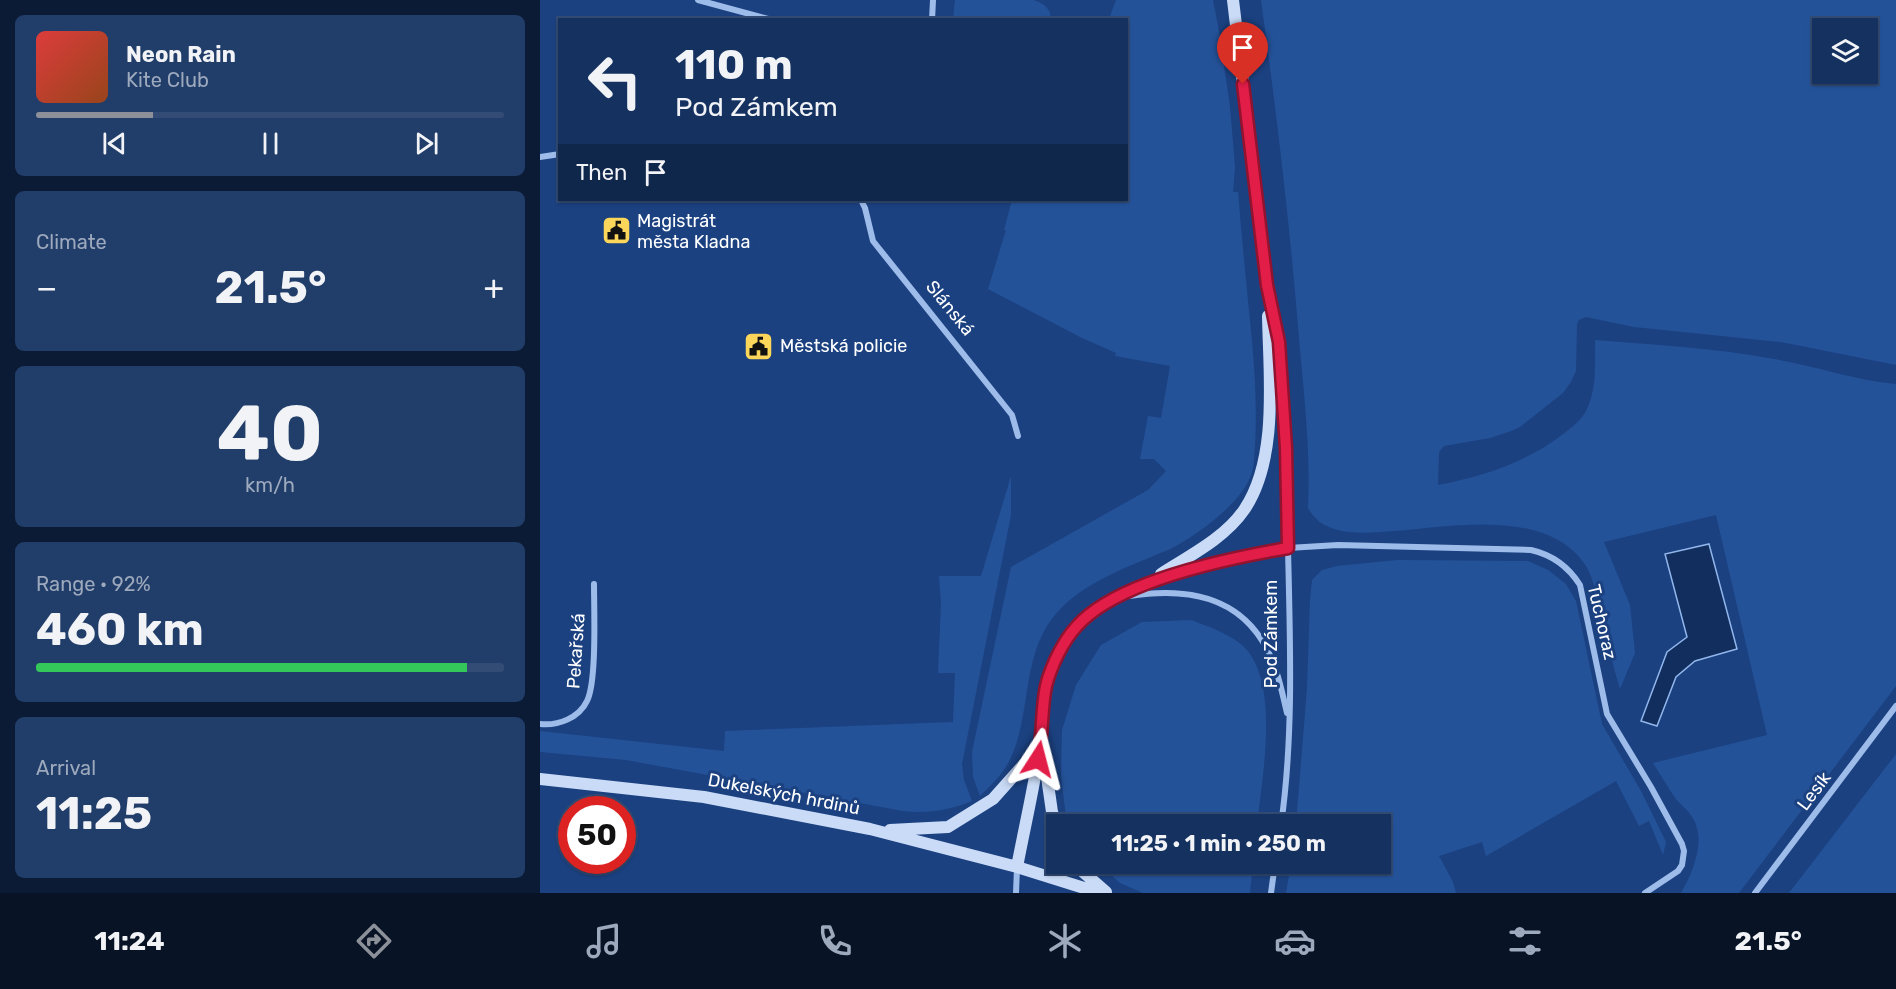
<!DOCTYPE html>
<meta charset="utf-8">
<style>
:root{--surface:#143160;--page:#213d69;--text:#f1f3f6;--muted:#9da9bd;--line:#334c75;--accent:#8c9099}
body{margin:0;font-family:Rubik,sans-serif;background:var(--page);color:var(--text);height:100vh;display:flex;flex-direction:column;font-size:22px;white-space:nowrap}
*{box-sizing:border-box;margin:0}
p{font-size:20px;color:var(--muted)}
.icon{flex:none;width:33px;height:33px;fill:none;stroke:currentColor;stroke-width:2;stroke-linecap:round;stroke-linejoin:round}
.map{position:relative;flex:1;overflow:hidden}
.side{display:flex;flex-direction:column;gap:15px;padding:15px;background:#0b1b35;width:540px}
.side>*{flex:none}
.hud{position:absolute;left:18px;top:18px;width:570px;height:183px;border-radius:0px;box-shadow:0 2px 4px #0004,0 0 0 2px var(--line);background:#143160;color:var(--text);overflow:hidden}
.tools{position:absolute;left:1272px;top:18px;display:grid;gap:12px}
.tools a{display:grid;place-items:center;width:66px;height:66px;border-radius:0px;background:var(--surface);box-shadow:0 2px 4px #0004,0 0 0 2px var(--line);font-size:30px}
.speed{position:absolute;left:18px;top:796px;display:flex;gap:12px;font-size:30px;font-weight:700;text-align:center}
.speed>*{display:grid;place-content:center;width:78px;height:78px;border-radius:50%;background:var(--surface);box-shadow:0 2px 4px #0004,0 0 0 2px var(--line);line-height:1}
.speed .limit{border:9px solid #d22;background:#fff;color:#111}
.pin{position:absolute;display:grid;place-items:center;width:51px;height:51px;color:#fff;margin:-62px -26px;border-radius:50% 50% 50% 0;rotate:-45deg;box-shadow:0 0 6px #0007}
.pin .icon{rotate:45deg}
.me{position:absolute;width:66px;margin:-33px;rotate:9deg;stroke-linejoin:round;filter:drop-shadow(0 0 4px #0008)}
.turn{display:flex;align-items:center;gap:21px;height:126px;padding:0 18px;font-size:27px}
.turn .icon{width:78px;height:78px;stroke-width:2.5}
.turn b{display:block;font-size:42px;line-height:51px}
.then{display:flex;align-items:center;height:57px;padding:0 18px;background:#0003;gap:12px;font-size:22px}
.big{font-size:45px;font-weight:700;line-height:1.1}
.side .widget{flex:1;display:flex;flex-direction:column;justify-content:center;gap:9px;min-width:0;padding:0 21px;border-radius:9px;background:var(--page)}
.side .dial{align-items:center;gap:0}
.dial b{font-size:78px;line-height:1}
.song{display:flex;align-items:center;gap:18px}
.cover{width:72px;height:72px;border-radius:9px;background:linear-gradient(135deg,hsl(0 70% 55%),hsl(20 70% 35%))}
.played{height:6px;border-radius:3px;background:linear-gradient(90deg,var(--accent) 25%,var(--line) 25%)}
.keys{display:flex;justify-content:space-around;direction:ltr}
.heat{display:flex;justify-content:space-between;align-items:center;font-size:33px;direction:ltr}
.charge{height:9px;border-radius:4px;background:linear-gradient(90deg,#34c759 92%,var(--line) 0)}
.trip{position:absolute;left:506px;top:814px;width:345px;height:60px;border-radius:0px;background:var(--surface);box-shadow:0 2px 4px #0004,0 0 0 2px var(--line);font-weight:700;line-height:60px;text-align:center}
.tabs{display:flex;height:96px;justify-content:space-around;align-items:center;background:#081426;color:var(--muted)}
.tabs .icon{width:42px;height:42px}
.tabs .on{color:var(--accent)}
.tabs b{font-size:27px;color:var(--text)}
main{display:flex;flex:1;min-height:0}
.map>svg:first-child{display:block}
.green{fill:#245299;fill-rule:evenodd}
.water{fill:#122e5e;stroke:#91b6ec;stroke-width:1.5}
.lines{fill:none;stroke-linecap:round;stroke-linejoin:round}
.street{stroke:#9ebcea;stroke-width:6}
.secondary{stroke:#cadbf7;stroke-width:12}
.route-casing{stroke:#92132f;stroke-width:15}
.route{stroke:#e11d48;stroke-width:10}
.labels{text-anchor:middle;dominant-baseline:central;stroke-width:6;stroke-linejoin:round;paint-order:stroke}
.poi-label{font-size:18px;fill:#fff;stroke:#1b4180;text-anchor:start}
.street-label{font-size:18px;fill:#fff;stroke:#1b4180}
</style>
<main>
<section class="side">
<div class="widget">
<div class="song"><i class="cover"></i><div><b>Neon Rain</b><p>Kite Club</p></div></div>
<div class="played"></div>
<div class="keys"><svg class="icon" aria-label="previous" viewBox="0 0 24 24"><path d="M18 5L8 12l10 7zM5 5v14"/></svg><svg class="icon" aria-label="pause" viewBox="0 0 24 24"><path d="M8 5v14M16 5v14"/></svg><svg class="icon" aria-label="next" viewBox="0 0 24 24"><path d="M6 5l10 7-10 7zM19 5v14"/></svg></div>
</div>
<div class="widget"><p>Climate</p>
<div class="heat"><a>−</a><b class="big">21.5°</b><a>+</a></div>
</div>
<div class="widget dial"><b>40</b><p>km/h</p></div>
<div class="widget"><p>Range · 92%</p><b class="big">460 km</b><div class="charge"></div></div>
<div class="widget"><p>Arrival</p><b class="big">11:25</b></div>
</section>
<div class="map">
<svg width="1356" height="893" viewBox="0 0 1356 893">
<rect width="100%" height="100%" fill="#1b4180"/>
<!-- green -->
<path class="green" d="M415,0H493C504,3 510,8 511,19H413Z
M576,0H673L679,31L690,107L695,167L693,192H698C702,241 707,291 712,341C715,376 717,409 715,445C714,453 715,463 712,472C704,502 655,537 628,550C585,568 533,585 507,626C481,668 491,723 467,765C460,777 450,786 440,796L433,777L432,752L471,567L608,490L626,471L614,459H600L608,416L621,418L630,366L575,356L576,353L540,337L448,289L466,230H464L472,200H586V20L569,19Z
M721,0H1356V365L1241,342L1094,327L1046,317L1039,320L1037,324L1036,371L1031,382L1023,393L980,427L971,431L950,438L904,446L899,452L898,485C943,476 985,463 1022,435C1032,427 1042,420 1047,409C1057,387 1055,363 1055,340C1115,345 1175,348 1234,359C1275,366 1314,380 1356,384V686L1199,893H1141C1153,872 1167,839 1152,817C1148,810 1141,805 1136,799C1128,788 1121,775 1113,763L1227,735L1176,515L1064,542L1090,605L1095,653L1080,689C1073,665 1067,642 1061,618C1057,601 1055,581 1046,566C1009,508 913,526 855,531C834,532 807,536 787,526C778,522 773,516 768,508C771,447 763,387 758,326C749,217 736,108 721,0ZM1282,28H1328V74H1282Z
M471,476V515L422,764L424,780L432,801C410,810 388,814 363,811L86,760L0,752V731L184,751L185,731L413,722L415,673H398L401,603L399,576H441Z
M857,560L988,561L1008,570L1026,584L1036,601L1062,724L1101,791L1126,842L1123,855L1109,821L1099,826L1076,781L946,856L942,842L899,856L913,882L916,893H746L751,864H840V825H756L767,688L770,600L772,580L782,570L797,566Z
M651,620C669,627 698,636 710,654C738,695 722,778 717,825H531L526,816L521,777L522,730L536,685L561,645L602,622Z
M1356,754V893H1249Z
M559,864H713L710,893H603L580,883Z"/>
<!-- water -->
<path class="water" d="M1169,544L1197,649L1155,661L1136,677L1117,726L1101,721L1127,652L1147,637L1125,554Z"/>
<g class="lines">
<!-- street -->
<path class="street" d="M158,0L232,20
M392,20L393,0
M0,157L20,154
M321,200L325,208L333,241L472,415L478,436
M589,596C646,587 700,595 728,651C738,671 742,692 747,713
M0,724C18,726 39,718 47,701C57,681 54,609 54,584
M741,825C754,734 750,640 748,548L798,545L991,550C1013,555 1028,566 1040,585L1067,714L1111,787L1142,844L1144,851L1142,865L1138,871L1105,893
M476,893L477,868
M731,893L735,864
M1215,893L1356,706"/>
<!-- secondary -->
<path class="secondary" d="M621,574C649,556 685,538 704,510C739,459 729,375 728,316
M503,749L512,812L517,825
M0,779L164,797L330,829L477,867L560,893
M350,830L408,827L453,799L486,762L499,743
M534,864L566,892
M477,867C485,825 495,783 501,741C504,724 502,704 506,687C511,667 523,641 537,626C576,580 691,558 748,548L746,448L739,342L727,285L693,0"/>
</g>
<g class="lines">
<defs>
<path id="route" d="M498,759C503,735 501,710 506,686C511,666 523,641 537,626C577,581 690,558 748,548L746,448L739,342L727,285L703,84"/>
</defs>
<!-- route casing -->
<use href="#route" class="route-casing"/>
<!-- route -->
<use href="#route" class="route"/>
</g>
<!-- icons -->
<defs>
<symbol id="civic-square" viewBox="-11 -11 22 22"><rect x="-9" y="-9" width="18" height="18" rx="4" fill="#fbd65b" stroke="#1b4180"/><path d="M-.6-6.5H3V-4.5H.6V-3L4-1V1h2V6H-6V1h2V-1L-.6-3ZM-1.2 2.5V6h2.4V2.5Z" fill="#111"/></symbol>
</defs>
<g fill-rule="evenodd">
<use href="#civic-square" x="60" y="214" width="33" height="33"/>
<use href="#civic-square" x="202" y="330" width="33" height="33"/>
</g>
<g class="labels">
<!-- poi labels -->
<g class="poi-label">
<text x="97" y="221">Magistrát<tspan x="97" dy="21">města Kladna</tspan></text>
<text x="240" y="346">Městská policie</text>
</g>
<!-- street labels -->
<g class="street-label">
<text transform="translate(410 308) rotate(51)">Slánská</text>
<text transform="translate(1062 622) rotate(77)">Tuchoraz</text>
<text transform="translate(731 634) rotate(-90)">Pod Zámkem</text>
<text transform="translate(36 651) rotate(-86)">Pekařská</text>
<text transform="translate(1274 791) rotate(-53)">Lesík</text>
<text transform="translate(244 794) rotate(11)">Dukelských hrdinů</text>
</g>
</g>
</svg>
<div class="tools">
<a><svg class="icon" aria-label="layers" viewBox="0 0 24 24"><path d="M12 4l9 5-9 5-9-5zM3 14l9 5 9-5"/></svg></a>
</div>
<div class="speed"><div class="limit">50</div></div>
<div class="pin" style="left:703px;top:84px;background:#d93025"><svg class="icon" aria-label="arrive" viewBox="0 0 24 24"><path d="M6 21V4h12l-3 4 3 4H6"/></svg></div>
<svg class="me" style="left:498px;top:759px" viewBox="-20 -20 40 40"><path d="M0-17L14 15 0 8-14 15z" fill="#e11d48" stroke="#fff" stroke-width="4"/></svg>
<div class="trip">11:25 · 1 min · 250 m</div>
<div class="hud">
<div class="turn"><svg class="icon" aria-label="left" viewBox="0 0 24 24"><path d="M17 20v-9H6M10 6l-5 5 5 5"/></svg><div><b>110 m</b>Pod Zámkem</div></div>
<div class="then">Then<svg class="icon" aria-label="arrive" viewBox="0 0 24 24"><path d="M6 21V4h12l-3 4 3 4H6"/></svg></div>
</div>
</div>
</main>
<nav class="tabs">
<b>11:24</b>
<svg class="icon on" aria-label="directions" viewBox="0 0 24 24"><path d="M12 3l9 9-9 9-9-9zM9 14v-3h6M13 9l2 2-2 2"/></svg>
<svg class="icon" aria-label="music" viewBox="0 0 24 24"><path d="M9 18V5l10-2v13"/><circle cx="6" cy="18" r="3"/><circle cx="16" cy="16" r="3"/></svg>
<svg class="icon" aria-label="phone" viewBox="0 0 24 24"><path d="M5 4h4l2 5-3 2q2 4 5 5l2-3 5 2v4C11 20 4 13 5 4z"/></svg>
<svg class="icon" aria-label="climate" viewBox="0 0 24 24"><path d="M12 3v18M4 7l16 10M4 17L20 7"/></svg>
<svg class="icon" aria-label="car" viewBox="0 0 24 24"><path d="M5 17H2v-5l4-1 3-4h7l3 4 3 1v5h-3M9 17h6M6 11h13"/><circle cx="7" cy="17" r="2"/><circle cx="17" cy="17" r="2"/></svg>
<svg class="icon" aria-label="filters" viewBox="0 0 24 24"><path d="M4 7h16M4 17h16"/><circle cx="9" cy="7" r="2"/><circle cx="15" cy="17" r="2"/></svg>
<b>21.5°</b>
</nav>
